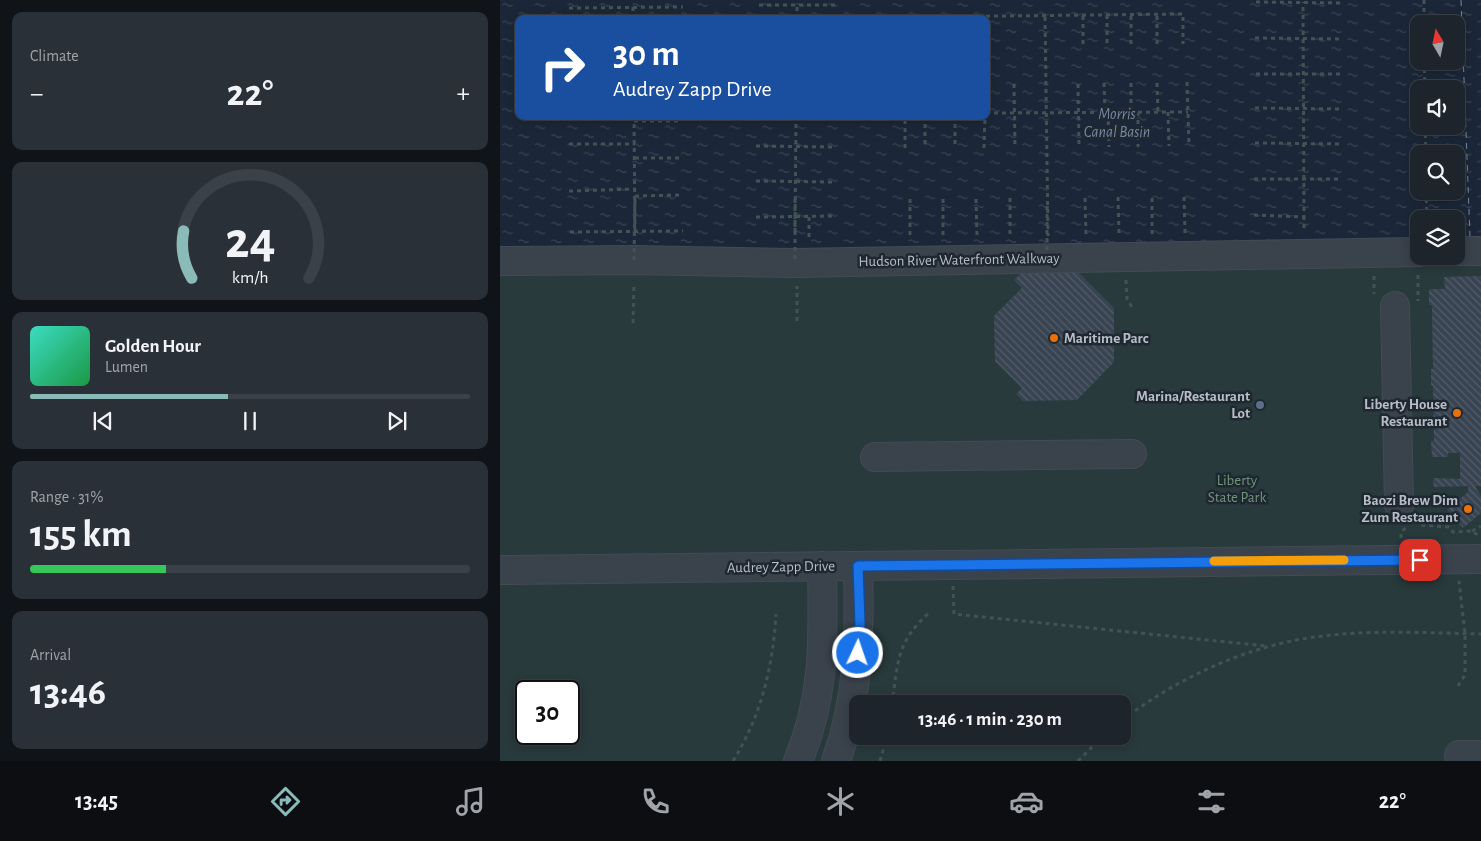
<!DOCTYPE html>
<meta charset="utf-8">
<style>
:root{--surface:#1d242c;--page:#2a3038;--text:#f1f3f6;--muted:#a0a4a9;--line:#3b4148;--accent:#8bbbb9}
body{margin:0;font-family:"Alegreya Sans",sans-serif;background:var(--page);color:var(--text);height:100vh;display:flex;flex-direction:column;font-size:19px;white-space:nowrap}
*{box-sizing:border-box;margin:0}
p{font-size:16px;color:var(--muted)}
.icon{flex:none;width:28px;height:28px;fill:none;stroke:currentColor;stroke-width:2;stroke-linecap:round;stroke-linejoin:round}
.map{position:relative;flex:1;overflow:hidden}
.panel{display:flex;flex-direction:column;gap:12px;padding:12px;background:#101418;width:500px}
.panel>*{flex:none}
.guide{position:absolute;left:15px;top:15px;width:475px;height:105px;border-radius:10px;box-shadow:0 2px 12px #0003,0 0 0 1px var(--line);background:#1a4fa0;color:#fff;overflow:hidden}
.needle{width:32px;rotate:351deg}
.fabs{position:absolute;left:910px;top:15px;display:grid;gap:10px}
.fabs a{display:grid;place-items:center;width:55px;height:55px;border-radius:10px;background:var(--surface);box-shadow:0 2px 12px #0003,0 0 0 1px var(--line);font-size:25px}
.speed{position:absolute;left:15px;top:680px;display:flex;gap:10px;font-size:25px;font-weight:700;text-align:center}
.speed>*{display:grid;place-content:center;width:65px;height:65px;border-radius:50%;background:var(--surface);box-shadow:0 2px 12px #0003,0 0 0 1px var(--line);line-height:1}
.speed .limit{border:2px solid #111;border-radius:8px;background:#fff;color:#111}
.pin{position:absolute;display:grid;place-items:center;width:42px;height:42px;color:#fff;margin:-21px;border-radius:10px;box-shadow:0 2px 8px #0006}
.me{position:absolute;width:55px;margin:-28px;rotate:3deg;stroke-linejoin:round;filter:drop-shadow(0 0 4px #0008)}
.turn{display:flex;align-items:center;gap:18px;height:105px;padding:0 15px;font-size:22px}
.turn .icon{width:65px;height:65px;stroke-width:2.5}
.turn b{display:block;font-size:35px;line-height:42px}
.big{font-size:38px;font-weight:700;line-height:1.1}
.panel .widget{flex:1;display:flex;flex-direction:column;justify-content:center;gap:8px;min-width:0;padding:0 18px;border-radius:10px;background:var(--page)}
.panel .dial{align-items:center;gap:0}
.dial svg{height:130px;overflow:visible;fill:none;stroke:var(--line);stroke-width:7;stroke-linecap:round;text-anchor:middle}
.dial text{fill:var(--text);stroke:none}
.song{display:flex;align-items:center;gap:15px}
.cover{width:60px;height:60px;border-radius:8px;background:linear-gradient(135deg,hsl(170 70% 55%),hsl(140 70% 35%))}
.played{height:5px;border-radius:2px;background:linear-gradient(90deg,var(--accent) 45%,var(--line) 45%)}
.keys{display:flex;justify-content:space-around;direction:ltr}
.heat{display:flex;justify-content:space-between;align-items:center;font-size:28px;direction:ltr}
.charge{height:8px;border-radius:4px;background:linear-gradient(90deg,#34c759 31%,var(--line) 0)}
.trip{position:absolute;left:349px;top:695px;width:282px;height:50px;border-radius:10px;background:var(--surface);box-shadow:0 2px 12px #0003,0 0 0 1px var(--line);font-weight:700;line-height:50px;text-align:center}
.tabs{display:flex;height:80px;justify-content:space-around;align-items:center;background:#0c0e12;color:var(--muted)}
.tabs .icon{width:35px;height:35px}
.tabs .on{color:var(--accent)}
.tabs b{font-size:22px;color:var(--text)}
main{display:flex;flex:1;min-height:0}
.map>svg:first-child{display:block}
.green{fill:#293a3c;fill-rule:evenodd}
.water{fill:url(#water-ripples);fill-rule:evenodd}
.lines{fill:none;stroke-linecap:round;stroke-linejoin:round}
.ferry{stroke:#7387a2;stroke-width:1;stroke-dasharray:6 5;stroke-linecap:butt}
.building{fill:url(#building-back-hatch)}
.minor-casing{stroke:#434b55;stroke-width:30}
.path{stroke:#425354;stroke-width:3;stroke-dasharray:4 4;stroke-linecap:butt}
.minor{stroke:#3a424c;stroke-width:28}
.path-bridge{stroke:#425354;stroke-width:3;stroke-dasharray:4 4;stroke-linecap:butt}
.route-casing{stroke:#114b97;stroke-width:12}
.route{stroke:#1a73e8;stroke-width:9}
.slow{stroke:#f59e0b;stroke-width:9}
.food-dot{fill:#e8710a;stroke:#1f2731;stroke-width:2}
.service-dot{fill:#5c6f8a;stroke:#1f2731;stroke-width:2}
.labels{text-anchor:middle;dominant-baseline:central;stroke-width:5;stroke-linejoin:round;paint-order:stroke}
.street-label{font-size:15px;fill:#b6bdc7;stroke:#1f2731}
.poi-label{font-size:15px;font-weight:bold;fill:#b6bdc7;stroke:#1f2731;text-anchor:end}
.park-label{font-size:15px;fill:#709579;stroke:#1f2731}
.water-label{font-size:16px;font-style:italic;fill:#7387a2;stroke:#1f2731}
</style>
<main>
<section class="panel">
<div class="widget"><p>Climate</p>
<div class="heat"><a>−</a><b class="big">22°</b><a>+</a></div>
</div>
<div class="widget dial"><svg viewBox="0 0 100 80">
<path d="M14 69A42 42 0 1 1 86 69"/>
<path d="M14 69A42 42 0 0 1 9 40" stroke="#8bbbb9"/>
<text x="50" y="56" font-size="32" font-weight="700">24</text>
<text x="50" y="72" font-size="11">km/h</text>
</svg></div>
<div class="widget">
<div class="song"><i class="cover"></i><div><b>Golden Hour</b><p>Lumen</p></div></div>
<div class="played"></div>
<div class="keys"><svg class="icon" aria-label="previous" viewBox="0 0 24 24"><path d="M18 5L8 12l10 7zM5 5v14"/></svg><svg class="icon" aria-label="pause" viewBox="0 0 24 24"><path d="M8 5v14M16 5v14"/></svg><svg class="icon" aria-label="next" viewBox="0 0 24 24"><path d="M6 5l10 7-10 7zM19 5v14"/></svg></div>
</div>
<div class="widget"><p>Range · 31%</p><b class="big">155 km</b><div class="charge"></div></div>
<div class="widget"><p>Arrival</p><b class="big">13:46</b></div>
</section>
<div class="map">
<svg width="981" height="761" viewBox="0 0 981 761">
<defs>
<pattern id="water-ripples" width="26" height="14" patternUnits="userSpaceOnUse" patternTransform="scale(1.25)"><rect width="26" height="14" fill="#1b2738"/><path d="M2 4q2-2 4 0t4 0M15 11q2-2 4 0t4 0" fill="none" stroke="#3a4453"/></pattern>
<pattern id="building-back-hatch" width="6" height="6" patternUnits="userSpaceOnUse" patternTransform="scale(1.25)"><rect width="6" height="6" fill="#394452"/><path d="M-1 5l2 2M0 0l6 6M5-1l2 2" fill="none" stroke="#535d69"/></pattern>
</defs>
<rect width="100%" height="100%" fill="#27303b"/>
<!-- green -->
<path class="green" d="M981,242V761H0V254L956,256ZM26,691H69V734H26ZM358,704H622V736H358Z"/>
<!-- water -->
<path class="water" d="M0,0H981V242H956V219H919V242L0,254ZM19,19H486V116H19ZM919,24H956V61H919ZM919,89H956V126H919ZM919,154H956V191H919Z"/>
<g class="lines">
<!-- ferry -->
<path class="ferry" d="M961,0L970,237"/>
</g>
<!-- building -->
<path class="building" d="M577,271L614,308V362L577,400L523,401L516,394L522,388L495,361L494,316L522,288L514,280L522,272Z
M981,276V486H975L981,496V513L963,528L947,510L968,492V486L934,487L933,478L960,479V453H948V457H932L931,441H934L933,386L931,385V369H933L932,305H929V289H945L944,277Z"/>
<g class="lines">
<defs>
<path id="minor" d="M956,251H981
M0,261L134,260L295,263L919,252
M895,306L899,505
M375,457L632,454
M0,570L981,559
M959,755H981
M298,761C326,694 323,637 322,566
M336,761C359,698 360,633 358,566"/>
</defs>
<!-- minor casing -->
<use href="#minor" class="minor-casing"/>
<!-- path -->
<path class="path" d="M924,0V24
M756,2L843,3
M259,5H337
M133,7V19
M69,8L183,7
M607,15V44
M583,16V45
M545,17L548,236
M297,19V5
M408,19V17L683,14V44
M755,38L841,39
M631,44V15
M657,44V14
M924,61L925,89
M756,74H841
M687,82L689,146
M604,83L605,112
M631,83V113
M657,83L658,112
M514,84L515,148
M578,84L579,148
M487,85L488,113
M755,108L842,109
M638,112V147
M668,112L669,146
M486,113L688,112
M608,113L609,147
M134,116L135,232
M425,116V148
M455,116V148
M134,121H181
M925,126L926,154
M755,143L842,144
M69,144H135
M256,146L334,147
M405,148V116
M484,148L485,116
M135,158H182
M754,179H842
M256,181L333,182
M69,191L135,189
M926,191L927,219
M135,196L183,195
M618,197L619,234
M684,197L685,233
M510,198V237
M585,198L586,235
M410,199V237
M443,199V237
M476,199L477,237
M754,215L804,217L803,2
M804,216V232
M256,217L333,216
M309,217V239
M70,232L183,231
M295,232L296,116
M652,234V197
M918,275V301
M874,276V294
M626,280L627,299L633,309
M297,321V286
M133,323L134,283
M915,520L921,525L949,527L953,532L972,531L979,536
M972,531L981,526
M901,538V532L907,527
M453,586L454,614L766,646
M958,686L965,675V634L959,581
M557,701L561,704
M392,704C398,663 396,642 429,613
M622,720C684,674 755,642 832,635C881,630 932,633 981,634
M233,761C261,716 273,667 276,614
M380,761L387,736
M578,761L603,736"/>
<!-- minor -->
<use href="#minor" class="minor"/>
<!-- path-bridge -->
<path class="path-bridge" d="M295,199V263
M547,258V204
M134,260L135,196"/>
</g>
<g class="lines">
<defs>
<path id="route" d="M358,653L360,624L358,566L920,560"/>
</defs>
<!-- route casing -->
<use href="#route" class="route-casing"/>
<!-- route -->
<use href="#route" class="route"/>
<!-- slow -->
<path class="slow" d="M714,561L844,560"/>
</g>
<!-- markers -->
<g class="food-dot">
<circle cx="554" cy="338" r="5"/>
<circle cx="957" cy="413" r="5"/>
<circle cx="968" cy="509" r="5"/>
</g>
<circle class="service-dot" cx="760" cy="405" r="5"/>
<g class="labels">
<!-- street labels -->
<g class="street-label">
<text transform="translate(459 260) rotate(-1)">Hudson River Waterfront Walkway</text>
<text transform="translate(281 567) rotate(-1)">Audrey Zapp Drive</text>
</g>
<!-- poi labels -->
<g class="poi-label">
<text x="564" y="338" text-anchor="start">Maritime Parc</text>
<text x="750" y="396">Marina/Restaurant<tspan x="750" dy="17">Lot</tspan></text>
<text x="947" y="404">Liberty House<tspan x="947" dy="17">Restaurant</tspan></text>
<text x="958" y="500">Baozi Brew Dim<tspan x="958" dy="17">Zum Restaurant</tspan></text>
</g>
<!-- park labels -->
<g class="park-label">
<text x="737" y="480">Liberty<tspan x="737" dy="17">State Park</tspan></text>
</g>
<!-- water labels -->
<g class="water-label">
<text x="617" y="114">Morris<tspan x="617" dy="18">Canal Basin</tspan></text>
</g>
</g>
</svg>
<div class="fabs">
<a><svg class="needle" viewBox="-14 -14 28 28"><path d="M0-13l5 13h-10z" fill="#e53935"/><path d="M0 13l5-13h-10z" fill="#a0a4a9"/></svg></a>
<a><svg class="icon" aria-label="sound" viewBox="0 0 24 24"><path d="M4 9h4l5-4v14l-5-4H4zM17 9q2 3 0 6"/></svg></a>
<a><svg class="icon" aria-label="search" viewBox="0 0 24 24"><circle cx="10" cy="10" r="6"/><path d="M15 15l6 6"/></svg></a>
<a><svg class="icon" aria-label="layers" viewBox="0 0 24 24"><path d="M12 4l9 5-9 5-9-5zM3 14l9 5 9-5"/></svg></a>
</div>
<div class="speed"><div class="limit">30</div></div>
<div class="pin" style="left:920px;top:560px;background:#d93025"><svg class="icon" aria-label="arrive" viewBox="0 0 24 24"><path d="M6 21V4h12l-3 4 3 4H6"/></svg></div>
<svg class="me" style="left:358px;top:653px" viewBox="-20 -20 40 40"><circle r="17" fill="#1a73e8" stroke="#fff" stroke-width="3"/><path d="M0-11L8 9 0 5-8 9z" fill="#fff"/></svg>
<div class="trip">13:46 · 1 min · 230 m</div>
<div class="guide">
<div class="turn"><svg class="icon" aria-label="right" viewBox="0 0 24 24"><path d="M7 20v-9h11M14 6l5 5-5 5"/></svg><div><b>30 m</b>Audrey Zapp Drive</div></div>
</div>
</div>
</main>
<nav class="tabs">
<b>13:45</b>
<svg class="icon on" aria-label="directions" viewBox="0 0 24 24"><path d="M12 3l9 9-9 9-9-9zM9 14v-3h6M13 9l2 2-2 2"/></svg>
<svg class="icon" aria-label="music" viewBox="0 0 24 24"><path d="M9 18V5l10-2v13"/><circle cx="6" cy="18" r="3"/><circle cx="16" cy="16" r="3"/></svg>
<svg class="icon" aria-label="phone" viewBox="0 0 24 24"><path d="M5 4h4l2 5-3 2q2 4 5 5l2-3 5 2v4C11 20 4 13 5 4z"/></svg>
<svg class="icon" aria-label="climate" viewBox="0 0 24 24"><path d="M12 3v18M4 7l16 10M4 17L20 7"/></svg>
<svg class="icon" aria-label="car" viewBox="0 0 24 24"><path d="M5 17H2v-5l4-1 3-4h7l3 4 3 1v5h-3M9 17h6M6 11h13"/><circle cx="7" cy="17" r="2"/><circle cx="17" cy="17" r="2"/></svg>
<svg class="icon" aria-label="filters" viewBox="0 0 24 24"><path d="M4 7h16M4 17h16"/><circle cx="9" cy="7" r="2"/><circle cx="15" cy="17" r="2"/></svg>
<b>22°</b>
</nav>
